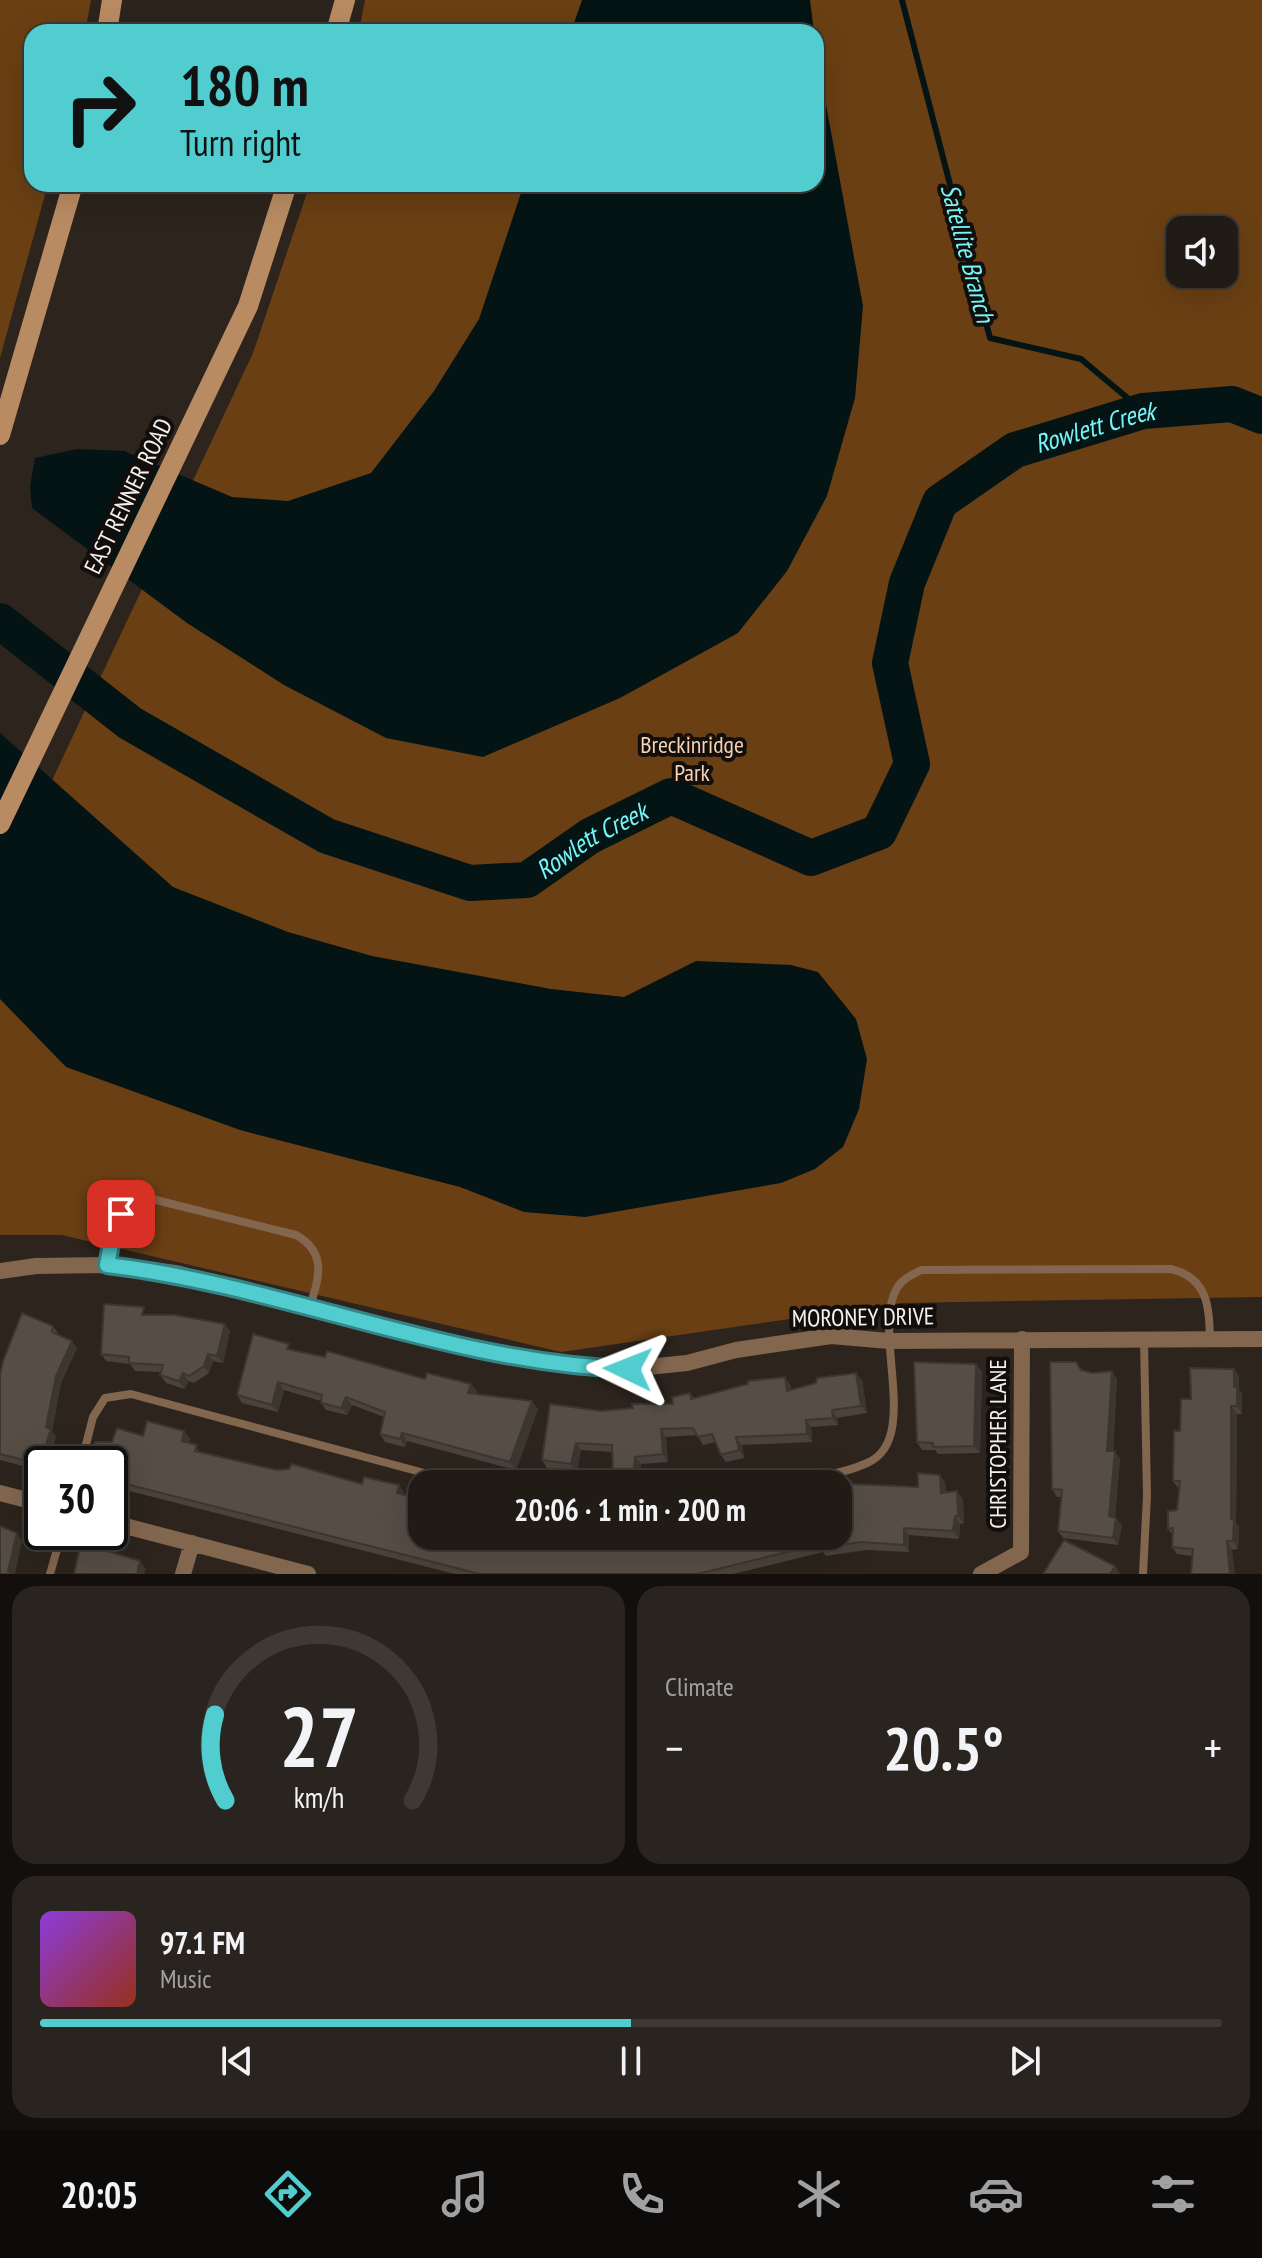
<!DOCTYPE html>
<meta charset="utf-8">
<style>
:root{--surface:#211b16;--page:#29241f;--text:#f1f3f6;--muted:#a2a1a1;--line:#3e3935;--accent:#52cdcf}
body{margin:0;font-family:"PT Sans Narrow",sans-serif;background:var(--page);color:var(--text);height:100vh;display:flex;flex-direction:column;font-size:30px;white-space:nowrap}
*{box-sizing:border-box;margin:0}
p{font-size:26px;color:var(--muted)}
.icon{flex:none;width:44px;height:44px;fill:none;stroke:currentColor;stroke-width:2;stroke-linecap:round;stroke-linejoin:round}
.map{position:relative;height:1574px;overflow:hidden}
.panel{display:flex;flex-direction:column;gap:12px;padding:12px;background:#120f0c;flex:1}
.panel>*{flex:none}
.top-card{position:absolute;left:24px;top:24px;width:800px;height:168px;border-radius:24px;box-shadow:0 8px 32px #0002,0 0 0 2px var(--line);background:#52cdcf;color:#111;overflow:hidden}
.tools{position:absolute;left:1166px;top:216px;display:grid;gap:16px}
.tools a{display:grid;place-items:center;width:72px;height:72px;border-radius:16px;background:var(--surface);box-shadow:0 8px 32px #0002,0 0 0 2px var(--line);font-size:40px}
.speed{position:absolute;left:24px;top:1446px;display:flex;gap:16px;font-size:40px;font-weight:700;text-align:center}
.speed>*{display:grid;place-content:center;width:104px;height:104px;border-radius:50%;background:var(--surface);box-shadow:0 8px 32px #0002,0 0 0 2px var(--line);line-height:1}
.speed .limit{border:4px solid #111;border-radius:12px;background:#fff;color:#111}
.pin{position:absolute;display:grid;place-items:center;width:68px;height:68px;color:#fff;margin:-34px;border-radius:16px;box-shadow:0 4px 12px #0006}
.me{position:absolute;width:88px;margin:-44px;rotate:272deg;stroke-linejoin:round;filter:drop-shadow(0 0 6px #0008)}
.turn{display:flex;align-items:center;gap:28px;height:168px;padding:0 24px;font-size:36px}
.turn .icon{width:104px;height:104px;stroke-width:2.5}
.turn b{display:block;font-size:56px;line-height:68px}
.big{font-size:60px;font-weight:700;line-height:1.1}
.panel .card{flex:1;display:flex;flex-direction:column;justify-content:center;gap:12px;min-width:0;padding:0 28px;border-radius:24px;background:var(--page)}
.panel .dial{align-items:center;gap:0}
.dial svg{height:208px;overflow:visible;fill:none;stroke:var(--line);stroke-width:7;stroke-linecap:round;text-anchor:middle}
.dial text{fill:var(--text);stroke:none}
.song{display:flex;align-items:center;gap:24px}
.cover{width:96px;height:96px;border-radius:12px;background:linear-gradient(135deg,hsl(270 70% 55%),hsl(10 70% 35%))}
.played{height:8px;border-radius:4px;background:linear-gradient(90deg,var(--accent) 50%,var(--line) 50%)}
.keys{display:flex;justify-content:space-around;direction:ltr}
.heat{display:flex;justify-content:space-between;align-items:center;font-size:44px;direction:ltr}
.panel .tiles{flex:1;display:grid;gap:12px;grid-template-columns:1fr 1fr}
.card:last-child{grid-column:span 2}
.trip{position:absolute;left:408px;top:1470px;width:444px;height:80px;border-radius:24px;background:var(--surface);box-shadow:0 8px 32px #0002,0 0 0 2px var(--line);font-weight:700;line-height:80px;text-align:center}
.tab-bar{display:flex;height:128px;justify-content:space-around;align-items:center;background:#0d0b09;color:var(--muted)}
.tab-bar .icon{width:56px;height:56px}
.tab-bar .current{color:var(--accent)}
.tab-bar b{font-size:36px;color:var(--text)}
.map>svg:first-child{display:block}
.green{fill:#6a3f13;fill-rule:evenodd}
.water{fill:#041415}
.lines{fill:none;stroke-linecap:round;stroke-linejoin:round}
.stream{stroke:#041415;stroke-width:6}
.river{stroke:#041415;stroke-width:36}
.lane{stroke:#83664e;stroke-width:8}
.street{stroke:#83664e;stroke-width:16}
.secondary{stroke:#b98b63;stroke-width:20}
.wall{fill:#4a423b}
.shaded-wall{fill:#3c3630}
.building{fill:#564d45;stroke:#3c3630;stroke-width:2}
.route-casing{stroke:#358587;stroke-width:20}
.route{stroke:#52cdcf;stroke-width:14}
.labels{text-anchor:middle;dominant-baseline:central;stroke-width:8;stroke-linejoin:round;paint-order:stroke}
.street-label{font-size:24px;fill:#f7f1ed;stroke:#120e0b}
.park-label{font-size:24px;fill:#f7d2b4;stroke:#120e0b}
.water-label{font-size:26px;font-style:italic;fill:#73f7f9;stroke:#120e0b}
</style>
<div class="map">
<svg width="1262" height="1574" viewBox="0 0 1262 1574">
<rect width="100%" height="100%" fill="#2c241d"/>
<!-- green -->
<path class="green" d="M0,0H91L85,32H32V184H48L0,358Z
M365,0H1262V1297L901,1303L561,1352L62,1235H0V891L253,353L310,184H816V32H359ZM1180,230H1224V274H1180Z"/>
<!-- water -->
<path class="water" d="M582,0H810L814,32H571Z
M816,50L863,306L855,398L827,496L787,571L738,633L620,698L483,757L386,738L284,685L187,623L32,508L30,487L35,458L77,449L124,451L232,497L288,501L371,473L434,391L479,319L524,184H816Z
M0,733L173,887L288,932L372,956L551,989L624,997L696,961L791,965L818,972L856,1019L867,1059L859,1109L843,1147L815,1169L781,1183L585,1217L524,1212L460,1187L240,1130L66,1067L0,999Z"/>
<g class="lines">
<!-- stream -->
<path class="stream" d="M902,0L990,338L1081,359L1143,411"/>
<!-- river -->
<path class="river" id="s1" d="M0,621L130,723L327,836L470,883L527,880L590,836L671,796L811,858L879,832L912,764L890,663L907,583L940,502L1015,450L1143,411L1232,404L1262,416"/>
<!-- lane -->
<path class="lane" d="M107,1265C113,1234 116,1210 148,1198L296,1235C327,1252 320,1279 309,1308
M81,1464L93,1417L105,1398L131,1394L465,1484
M752,1484C789,1479 832,1479 867,1463C922,1440 871,1331 897,1288C902,1279 912,1275 921,1270L1171,1269C1208,1278 1209,1306 1210,1339
M50,1574L62,1532
M1143,1574L1147,1496L1144,1339"/>
<!-- street -->
<path class="street" d="M0,1271L36,1266L107,1265L176,1273L453,1344L574,1367L628,1369L687,1363L736,1350L831,1336L889,1341L1262,1339
M0,1493L42,1504
M110,1522L308,1574
M183,1574L192,1543
M981,1574L1021,1552L1022,1339"/>
<!-- secondary -->
<path class="secondary" d="M107,32L112,0
M336,32L345,0
M0,435L73,184
M0,824L248,306L287,184"/>
</g>
<!-- wall -->
<path class="wall" d="M149,1315L230,1331L223,1363L213,1361L209,1373L194,1383L188,1381L185,1389L166,1383L160,1375L161,1372L135,1371L130,1364L106,1361L101,1354Z
M53,1326L59,1335L77,1348L61,1383L52,1431L56,1437L42,1464V1471L0,1460V1375Z
M293,1350L425,1379L471,1384L477,1392L476,1394L538,1409L516,1470L407,1441L405,1447L385,1442L380,1434L384,1417L352,1405L347,1415L326,1410L321,1403V1401L284,1390L278,1412L242,1403L237,1395Z
M976,1364L982,1372L980,1453L938,1454L935,1450H922L917,1442Z
M1234,1369L1239,1376V1390L1242,1394V1414H1237L1236,1523L1239,1527L1238,1549L1192,1556L1177,1554L1172,1547L1173,1535L1168,1529L1177,1510L1179,1489L1173,1481L1180,1431L1191,1399Z
M1082,1370L1117,1379L1113,1451L1120,1459L1115,1517L1122,1525L1118,1545L1063,1538L1058,1531L1062,1497H1057L1052,1489Z
M862,1380L867,1413L837,1418L838,1425L811,1427L812,1442L742,1445L744,1458L726,1462L721,1455L716,1442L703,1445L697,1435L666,1437L668,1462L641,1464L640,1477L619,1479L613,1471V1452L581,1450L577,1472L547,1468L542,1460L601,1411L673,1404L690,1393L694,1398L790,1384L791,1389Z
M184,1431L190,1439L189,1443L202,1453L277,1470L362,1484L399,1485L404,1493V1495L422,1536H762L851,1481L854,1484L918,1487L945,1482L946,1492L963,1499L964,1523L960,1524L959,1539L909,1535V1552L866,1550L826,1556L823,1552L733,1574H455L110,1486V1464L112,1442L143,1436Z"/>
<!-- shaded-wall -->
<path class="shaded-wall" d="M225,1324L230,1331L223,1363L217,1356Z
M72,1341L77,1348L61,1383L52,1431L56,1437L48,1464H42V1467L40,1464L56,1376Z
M208,1354L213,1361L209,1373L204,1366Z
M976,1364L982,1372L980,1453L974,1446Z
M1234,1369L1239,1376V1390L1242,1394V1414L1237,1406L1234,1387Z
M1112,1371L1117,1379L1112,1459L1107,1451Z
M183,1373L188,1381L185,1389L179,1381Z
M856,1373L862,1380L867,1413L861,1406Z
M785,1377L790,1384L792,1398L787,1391Z
M278,1382L284,1390L278,1412L272,1405Z
M471,1384L477,1392L474,1401L468,1393Z
M346,1397L352,1405L347,1415L341,1408Z
M532,1401L538,1409L516,1470L510,1462Z
M1231,1406L1237,1414L1236,1523L1239,1527L1238,1549L1233,1541L1231,1519Z
M832,1410L837,1418L838,1425L833,1418Z
M806,1420L811,1427L812,1442L807,1434Z
M661,1429L666,1437L668,1462L663,1454Z
M184,1431L190,1439L187,1449L182,1441Z
M402,1433L407,1441L405,1447L400,1439Z
M736,1437L742,1445L744,1458L739,1450Z
M576,1443L581,1450L577,1472L571,1464Z
M1115,1451L1120,1459L1114,1524L1109,1516Z
M635,1457L641,1464L640,1477L634,1469Z
M940,1475L945,1482L946,1500L941,1493Z
M399,1485L404,1493L402,1500L397,1493Z
M957,1491L963,1499L964,1523L958,1516Z
M955,1516L960,1524L959,1539L953,1531Z
M1116,1518L1122,1525L1118,1545L1113,1538Z
M904,1528L909,1535V1552L904,1545Z
M17,1533L22,1541L15,1574H10L8,1571Z
M1227,1541L1232,1549L1235,1574H1230Z
M140,1561L146,1569L144,1574H137Z
M1115,1566L1120,1573V1574H1110Z"/>
<!-- building -->
<path class="building" d="M104,1304L144,1307L142,1315H175L225,1324L217,1356L208,1354L204,1366L189,1376L183,1373L179,1381L160,1375L163,1365L129,1363V1357L101,1354Z
M22,1313L53,1326L52,1332L72,1341L56,1376L46,1427L51,1429L40,1464L0,1454V1375L3,1361Z
M253,1334L289,1344L287,1349L325,1357L327,1351L425,1379L427,1373L471,1384L468,1393L532,1401L510,1462L402,1433L400,1439L380,1434L385,1412L346,1397L341,1408L321,1403L322,1395L278,1382L272,1405L237,1395Z
M914,1362L976,1364L974,1446L933,1447V1443L917,1442Z
M1050,1362H1076L1081,1370L1092,1373L1112,1371L1107,1451H1115L1109,1516L1116,1518L1113,1538L1058,1531L1062,1490L1052,1489Z
M1190,1368L1234,1369V1387H1237V1406H1231V1519H1234L1233,1541H1227L1230,1574H1191L1193,1549L1172,1547L1173,1528L1168,1529V1511L1177,1510L1180,1481H1173L1174,1431H1180L1181,1399H1191Z
M856,1373L861,1406L832,1410L833,1418L806,1420L807,1434L736,1437L739,1450L721,1455L712,1434L698,1437L693,1428L661,1429L663,1454L635,1457L634,1469L613,1471L612,1445L576,1443L571,1464L542,1460L550,1404L601,1411L633,1408L632,1404H673L672,1397L690,1393L691,1399L748,1384V1381L785,1377L787,1391L816,1383L817,1378Z
M147,1421L184,1431L182,1441L197,1445L195,1451L277,1470L289,1469L292,1464L362,1484L364,1477L399,1485L397,1493L422,1500V1536H758L761,1549L762,1536H838V1484H819L851,1481L852,1484L918,1487V1473L940,1475L941,1493L957,1491L958,1516H955L953,1531L904,1528V1545L861,1542L820,1548V1544L697,1574H480L110,1480V1464H90L95,1442H112L117,1428L143,1436Z
M0,1526L17,1533L8,1571L14,1573V1574H0Z
M1064,1540L1115,1566L1110,1574H1043Z
M81,1543L140,1561L137,1574H74Z"/>
<g class="lines">
<defs>
<path id="route" d="M121,1214L114,1229L107,1265C284,1286 449,1363 628,1369"/>
</defs>
<!-- route casing -->
<use href="#route" class="route-casing"/>
<!-- route -->
<use href="#route" class="route"/>
</g>
<g class="labels">
<!-- street labels -->
<g class="street-label">
<text transform="translate(128 496) rotate(-64)">EAST RENNER ROAD</text>
<text transform="translate(863 1317) rotate(-1)">MORONEY DRIVE</text>
<text transform="translate(997 1444) rotate(-90)">CHRISTOPHER LANE</text>
</g>
<!-- park labels -->
<g class="park-label">
<text x="692" y="744">Breckinridge<tspan x="692" dy="28">Park</tspan></text>
</g>
<!-- water labels -->
<g class="water-label">
<text transform="translate(968 253) rotate(75)">Satellite Branch</text>
<text stroke="none"><textPath href="#s1" startOffset="1516">Rowlett Creek</textPath></text>
<text stroke="none"><textPath href="#s1" startOffset="676">Rowlett Creek</textPath></text>
</g>
</g>
</svg>
<div class="tools">
<a><svg class="icon" aria-label="sound" viewBox="0 0 24 24"><path d="M4 9h4l5-4v14l-5-4H4zM17 9q2 3 0 6"/></svg></a>
</div>
<div class="speed"><div class="limit">30</div></div>
<div class="pin" style="left:121px;top:1214px;background:#d93025"><svg class="icon" aria-label="arrive" viewBox="0 0 24 24"><path d="M6 21V4h12l-3 4 3 4H6"/></svg></div>
<svg class="me" style="left:628px;top:1369px" viewBox="-20 -20 40 40"><path d="M0-17L14 15 0 8-14 15z" fill="#52cdcf" stroke="#fff" stroke-width="4"/></svg>
<div class="trip">20:06 · 1 min · 200 m</div>
<div class="top-card">
<div class="turn"><svg class="icon" aria-label="right" viewBox="0 0 24 24"><path d="M7 20v-9h11M14 6l5 5-5 5"/></svg><div><b>180 m</b>Turn right</div></div>
</div>
</div>
<section class="panel">
<div class="tiles">
<div class="card dial"><svg viewBox="0 0 100 80">
<path d="M14 69A42 42 0 1 1 86 69"/>
<path d="M14 69A42 42 0 0 1 10 36" stroke="#52cdcf"/>
<text x="50" y="56" font-size="32" font-weight="700">27</text>
<text x="50" y="72" font-size="11">km/h</text>
</svg></div>
<div class="card"><p>Climate</p>
<div class="heat"><a>−</a><b class="big">20.5°</b><a>+</a></div>
</div>
<div class="card">
<div class="song"><i class="cover"></i><div><b>97.1 FM</b><p>Music</p></div></div>
<div class="played"></div>
<div class="keys"><svg class="icon" aria-label="previous" viewBox="0 0 24 24"><path d="M18 5L8 12l10 7zM5 5v14"/></svg><svg class="icon" aria-label="pause" viewBox="0 0 24 24"><path d="M8 5v14M16 5v14"/></svg><svg class="icon" aria-label="next" viewBox="0 0 24 24"><path d="M6 5l10 7-10 7zM19 5v14"/></svg></div>
</div>
</div>
</section>
<nav class="tab-bar">
<b>20:05</b>
<svg class="icon current" aria-label="directions" viewBox="0 0 24 24"><path d="M12 3l9 9-9 9-9-9zM9 14v-3h6M13 9l2 2-2 2"/></svg>
<svg class="icon" aria-label="music" viewBox="0 0 24 24"><path d="M9 18V5l10-2v13"/><circle cx="6" cy="18" r="3"/><circle cx="16" cy="16" r="3"/></svg>
<svg class="icon" aria-label="phone" viewBox="0 0 24 24"><path d="M5 4h4l2 5-3 2q2 4 5 5l2-3 5 2v4C11 20 4 13 5 4z"/></svg>
<svg class="icon" aria-label="climate" viewBox="0 0 24 24"><path d="M12 3v18M4 7l16 10M4 17L20 7"/></svg>
<svg class="icon" aria-label="car" viewBox="0 0 24 24"><path d="M5 17H2v-5l4-1 3-4h7l3 4 3 1v5h-3M9 17h6M6 11h13"/><circle cx="7" cy="17" r="2"/><circle cx="17" cy="17" r="2"/></svg>
<svg class="icon" aria-label="filters" viewBox="0 0 24 24"><path d="M4 7h16M4 17h16"/><circle cx="9" cy="7" r="2"/><circle cx="15" cy="17" r="2"/></svg>
</nav>
